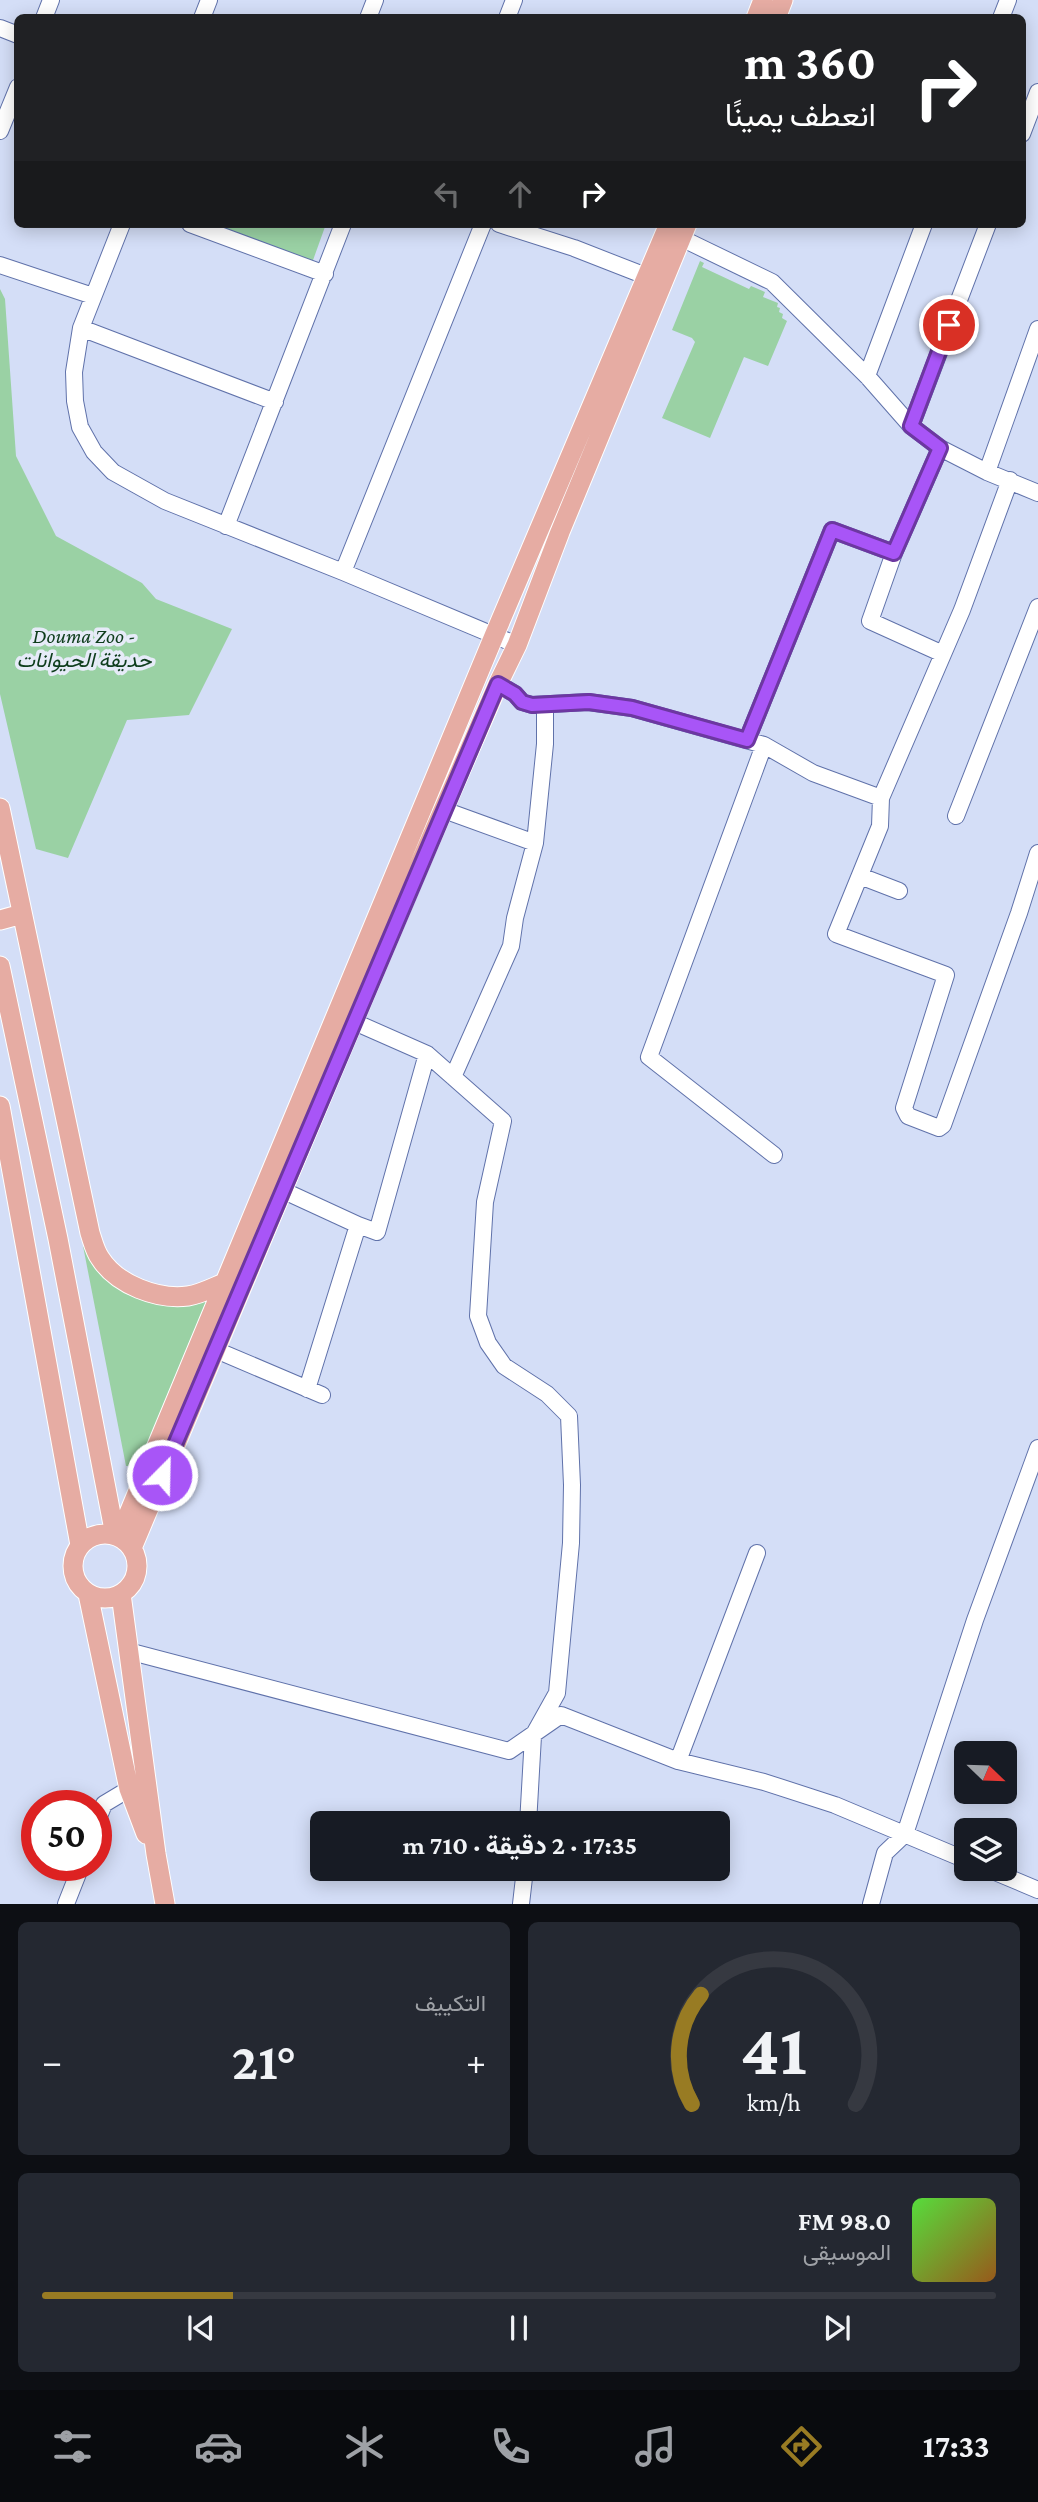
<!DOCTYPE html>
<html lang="ar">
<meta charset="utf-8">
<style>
:root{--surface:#171b24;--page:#242831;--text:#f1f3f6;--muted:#9ea1a6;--line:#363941;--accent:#987b23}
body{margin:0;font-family:"Crimson Pro",Vazirmatn,serif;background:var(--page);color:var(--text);direction:rtl;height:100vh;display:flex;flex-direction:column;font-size:26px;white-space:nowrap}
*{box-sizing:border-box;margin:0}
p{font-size:23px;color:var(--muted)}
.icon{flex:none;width:38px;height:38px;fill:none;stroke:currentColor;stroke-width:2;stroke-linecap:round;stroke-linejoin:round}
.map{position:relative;height:1904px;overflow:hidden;direction:ltr}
.side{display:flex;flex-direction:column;gap:18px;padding:18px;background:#0d0f14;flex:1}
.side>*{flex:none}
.guide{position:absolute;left:14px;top:14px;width:1012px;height:214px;border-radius:10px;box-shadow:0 4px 18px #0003;direction:rtl;background:#202124;color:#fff;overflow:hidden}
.needle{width:46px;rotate:113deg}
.controls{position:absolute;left:954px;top:1741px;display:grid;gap:14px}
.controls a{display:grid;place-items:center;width:63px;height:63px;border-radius:10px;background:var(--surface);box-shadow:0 4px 18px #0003;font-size:35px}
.speed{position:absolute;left:21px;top:1790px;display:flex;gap:14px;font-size:35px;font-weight:700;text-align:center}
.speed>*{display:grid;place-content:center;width:91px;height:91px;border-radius:50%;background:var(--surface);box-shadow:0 4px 18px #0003;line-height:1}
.speed .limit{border:10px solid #d22;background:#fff;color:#111}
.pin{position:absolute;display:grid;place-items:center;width:60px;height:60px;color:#fff;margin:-30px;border:4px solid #fff;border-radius:50%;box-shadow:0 2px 7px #0007}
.me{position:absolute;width:77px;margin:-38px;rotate:23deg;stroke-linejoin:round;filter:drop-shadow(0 0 5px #0008)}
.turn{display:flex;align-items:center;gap:24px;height:147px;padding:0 35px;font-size:32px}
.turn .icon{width:91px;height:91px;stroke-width:2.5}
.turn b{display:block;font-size:49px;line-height:60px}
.lanes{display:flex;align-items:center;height:66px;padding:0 35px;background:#0003;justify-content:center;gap:35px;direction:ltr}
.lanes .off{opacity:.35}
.big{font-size:52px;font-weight:700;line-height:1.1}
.side .tile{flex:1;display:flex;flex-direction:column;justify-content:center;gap:10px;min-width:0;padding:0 24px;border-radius:10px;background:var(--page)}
.side .dial{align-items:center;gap:0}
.dial svg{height:182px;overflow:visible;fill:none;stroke:var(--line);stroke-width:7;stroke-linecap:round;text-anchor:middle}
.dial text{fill:var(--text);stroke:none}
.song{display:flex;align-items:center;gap:21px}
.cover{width:84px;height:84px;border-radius:10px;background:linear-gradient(135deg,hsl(110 70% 55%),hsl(30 70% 35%))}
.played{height:7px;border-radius:4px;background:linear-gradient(90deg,var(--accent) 20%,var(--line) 20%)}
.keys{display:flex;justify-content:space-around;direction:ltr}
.heat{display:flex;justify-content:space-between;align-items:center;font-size:38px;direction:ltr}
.side .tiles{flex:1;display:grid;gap:18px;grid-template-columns:1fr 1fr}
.tile:last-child{grid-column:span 2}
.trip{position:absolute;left:310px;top:1811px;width:420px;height:70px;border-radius:10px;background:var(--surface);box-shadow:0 4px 18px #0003;font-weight:700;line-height:70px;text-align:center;direction:rtl}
.dock{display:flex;height:112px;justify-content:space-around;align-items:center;background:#090b0e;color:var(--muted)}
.dock .icon{width:49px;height:49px}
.dock .active{color:var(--accent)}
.dock b{font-size:32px;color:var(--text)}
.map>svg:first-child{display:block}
.green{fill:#9ad1a4}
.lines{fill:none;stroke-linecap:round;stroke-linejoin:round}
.minor-casing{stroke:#6072aa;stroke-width:18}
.major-casing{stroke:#fff;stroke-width:21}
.minor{stroke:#fff;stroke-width:16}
.major{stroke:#e6aca3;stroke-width:19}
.route-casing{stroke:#6d37a1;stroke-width:18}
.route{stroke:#a855f7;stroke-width:12}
.labels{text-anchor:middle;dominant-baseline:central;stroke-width:7;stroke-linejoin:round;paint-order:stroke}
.park-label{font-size:21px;font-style:italic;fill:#0e3d1c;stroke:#e6ebf8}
</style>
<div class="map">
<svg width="1038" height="1904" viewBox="0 0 1038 1904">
<rect width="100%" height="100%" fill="#d4def7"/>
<!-- green -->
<path class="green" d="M207,224H326L312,263Z
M700,261L704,263L702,267L749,289L751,286L765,292L763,297L778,303L777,307L780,308L779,312L783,314L782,318L787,321L768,366L744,357L710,438L662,418L695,342L692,338L672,330Z
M0,289L5,299L16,456L56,536L142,583L156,599L232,629L189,715L127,720L68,858L36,849L0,694Z
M83,1246L99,1268L122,1289L213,1294L140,1465L126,1466Z"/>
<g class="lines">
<defs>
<path id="minor" d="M44,18L51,0
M202,18L209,0
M368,18L375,0
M507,18L514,0
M1001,18L1008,0
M0,28L18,35
M0,131L18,87
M1022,134L1038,92
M122,224L81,328L74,372L75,401L80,427L94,452L113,472L165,501L343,572L517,645
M190,224L325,274
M499,224L574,248L656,280
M681,238L772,282L867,376L911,426L940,448L987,472L1038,493
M0,265L93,296
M81,328L275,402
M867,376L924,224
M911,426L988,224
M987,472L1038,329
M1010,480L962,610L881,798L880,826L836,934L946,975L904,1108L908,1116L939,1128L943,1125L1019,913L1038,853
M226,526L343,224
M894,553L870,621L943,654
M343,572L483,224
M498,684L515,694L522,702L532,705L588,702L632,708L764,745L649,1057L774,1155
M747,740L832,530L894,553L940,448
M764,745L813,773L881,798
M444,810L535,843
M956,816L1038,607
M860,876L899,891
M343,1017L427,1054L503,1121L485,1202L478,1316L488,1343L504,1366L547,1394L569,1416L572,1485L571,1543L557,1693L533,1736L528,1824
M453,1077L511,946L515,918L535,843L545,744V705
M282,1190L358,1225L307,1389
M358,1225L377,1232L427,1054
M216,1350L322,1395
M128,1651L509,1751L561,1715L678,1761L764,1782L835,1805L966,1860
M678,1761L757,1553
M96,1824L104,1804L129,1789
M988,1869L1038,1890
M66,1904L81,1866
M521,1904L525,1869
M871,1904L885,1853L905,1834L975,1620L1038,1448"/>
<path id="major" d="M756,18L763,0
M776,18L783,0
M0,808L90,1233C93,1242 95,1251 100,1258C117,1285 158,1300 188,1296C201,1294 212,1288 224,1283
M0,920L22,914
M0,966L58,1239L115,1535
M0,1106L80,1545
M73 1566a32 32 0 1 1 64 0a32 32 0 1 1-64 0Z
M119,1537L494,636L669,224
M132,1548L415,875L498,684L517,645L560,532L687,224
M88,1594L129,1789L146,1834
M121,1594L156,1854L165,1904"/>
</defs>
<!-- minor casing -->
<use href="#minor" class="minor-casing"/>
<!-- major casing -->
<use href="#major" class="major-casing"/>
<!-- minor -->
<use href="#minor" class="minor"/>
<!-- major -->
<use href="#major" class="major"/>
</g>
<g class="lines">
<defs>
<path id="route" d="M162,1475L498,684L515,694L522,702L532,705L589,702L632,708L747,740L832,530L894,553L940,448L911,426L949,325"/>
</defs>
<!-- route casing -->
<use href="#route" class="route-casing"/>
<!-- route -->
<use href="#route" class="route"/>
</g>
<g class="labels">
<!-- park labels -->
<g class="park-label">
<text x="84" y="636">Douma Zoo -<tspan x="84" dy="24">حديقة الحيوانات</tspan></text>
</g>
</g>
</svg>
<div class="controls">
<a><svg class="needle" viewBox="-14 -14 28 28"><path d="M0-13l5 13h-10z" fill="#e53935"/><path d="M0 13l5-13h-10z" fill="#9ea1a6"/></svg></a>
<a><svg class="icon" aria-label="layers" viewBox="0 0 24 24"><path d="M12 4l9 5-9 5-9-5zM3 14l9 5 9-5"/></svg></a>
</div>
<div class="speed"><div class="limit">50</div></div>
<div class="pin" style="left:949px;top:325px;background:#d93025"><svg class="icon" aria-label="arrive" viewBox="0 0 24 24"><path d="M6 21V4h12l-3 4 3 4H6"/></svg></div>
<svg class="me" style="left:162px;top:1475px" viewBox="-20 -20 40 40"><circle r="17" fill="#a855f7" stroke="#fff" stroke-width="3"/><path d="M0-11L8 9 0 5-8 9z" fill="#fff"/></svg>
<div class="trip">17:35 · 2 دقيقة · 710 m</div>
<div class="guide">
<div class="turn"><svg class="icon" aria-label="right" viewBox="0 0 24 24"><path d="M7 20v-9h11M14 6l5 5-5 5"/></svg><div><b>360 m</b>انعطف يمينًا</div></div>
<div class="lanes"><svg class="icon off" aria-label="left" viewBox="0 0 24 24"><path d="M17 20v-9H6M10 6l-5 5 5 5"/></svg><svg class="icon off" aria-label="ahead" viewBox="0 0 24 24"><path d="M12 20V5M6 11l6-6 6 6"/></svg><svg class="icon" aria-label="right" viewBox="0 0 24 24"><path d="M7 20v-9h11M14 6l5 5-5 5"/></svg></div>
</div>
</div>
<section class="side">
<div class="tiles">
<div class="tile dial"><svg viewBox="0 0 100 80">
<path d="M14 69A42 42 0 1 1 86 69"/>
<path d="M14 69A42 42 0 0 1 18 21" stroke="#987b23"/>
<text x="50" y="56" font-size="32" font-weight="700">41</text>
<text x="50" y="72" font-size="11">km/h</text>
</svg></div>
<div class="tile"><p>التكييف</p>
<div class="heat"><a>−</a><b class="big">21°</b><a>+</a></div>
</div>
<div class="tile">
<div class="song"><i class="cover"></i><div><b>98.0 FM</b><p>الموسيقى</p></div></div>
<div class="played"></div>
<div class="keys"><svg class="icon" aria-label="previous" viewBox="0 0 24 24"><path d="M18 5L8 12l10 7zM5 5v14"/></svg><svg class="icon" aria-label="pause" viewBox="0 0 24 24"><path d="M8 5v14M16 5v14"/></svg><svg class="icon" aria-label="next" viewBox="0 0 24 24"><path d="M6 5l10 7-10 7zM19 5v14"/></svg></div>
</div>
</div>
</section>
<nav class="dock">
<b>17:33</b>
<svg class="icon active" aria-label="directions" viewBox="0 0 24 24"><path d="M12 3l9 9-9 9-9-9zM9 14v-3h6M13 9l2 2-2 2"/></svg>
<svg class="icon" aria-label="music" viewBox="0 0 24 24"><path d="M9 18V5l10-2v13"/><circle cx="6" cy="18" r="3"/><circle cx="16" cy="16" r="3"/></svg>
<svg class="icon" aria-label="phone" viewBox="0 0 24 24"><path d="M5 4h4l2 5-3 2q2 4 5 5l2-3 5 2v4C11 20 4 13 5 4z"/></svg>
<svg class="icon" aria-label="climate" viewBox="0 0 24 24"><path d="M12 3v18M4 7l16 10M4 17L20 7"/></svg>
<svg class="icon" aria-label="car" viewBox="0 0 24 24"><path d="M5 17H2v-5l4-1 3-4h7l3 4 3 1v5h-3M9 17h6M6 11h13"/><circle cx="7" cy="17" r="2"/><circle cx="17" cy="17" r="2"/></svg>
<svg class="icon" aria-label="filters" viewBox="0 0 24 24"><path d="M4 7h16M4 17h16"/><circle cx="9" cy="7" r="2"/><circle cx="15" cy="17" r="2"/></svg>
</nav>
